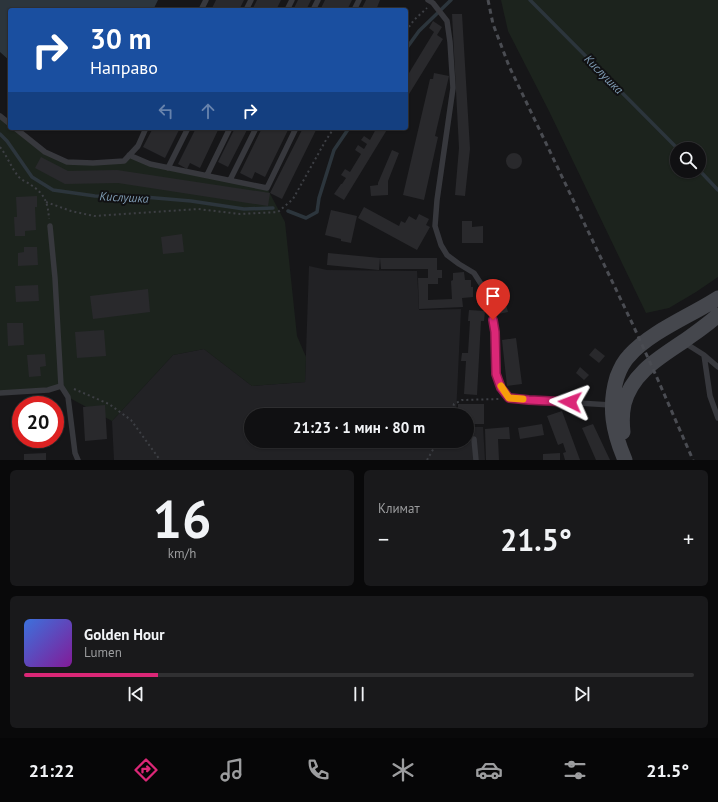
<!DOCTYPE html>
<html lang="ru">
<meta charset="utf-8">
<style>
:root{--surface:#101012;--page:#19191b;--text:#f1f3f6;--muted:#9c9d9f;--line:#303032;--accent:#db2777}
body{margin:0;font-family:"PT Sans",sans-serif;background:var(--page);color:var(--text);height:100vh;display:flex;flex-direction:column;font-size:15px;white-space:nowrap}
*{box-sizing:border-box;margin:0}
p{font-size:13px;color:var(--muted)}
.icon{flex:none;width:22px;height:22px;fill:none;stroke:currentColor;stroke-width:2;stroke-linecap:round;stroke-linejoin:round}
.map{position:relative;height:460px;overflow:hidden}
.sheet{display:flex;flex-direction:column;gap:10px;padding:10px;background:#09090a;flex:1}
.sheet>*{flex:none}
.hud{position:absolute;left:8px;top:8px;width:400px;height:122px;border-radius:4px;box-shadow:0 1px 3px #0004,0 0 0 1px var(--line);background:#1a4fa0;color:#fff;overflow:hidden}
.buttons{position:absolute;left:670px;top:142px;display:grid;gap:8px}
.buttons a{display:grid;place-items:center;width:36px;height:36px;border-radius:50%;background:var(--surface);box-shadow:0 1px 3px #0004,0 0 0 1px var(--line);font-size:20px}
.speed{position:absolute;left:12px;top:396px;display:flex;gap:8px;font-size:20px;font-weight:700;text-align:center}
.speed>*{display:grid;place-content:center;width:52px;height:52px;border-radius:50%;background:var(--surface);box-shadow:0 1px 3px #0004,0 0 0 1px var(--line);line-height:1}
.speed .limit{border:6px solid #d22;background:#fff;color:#111}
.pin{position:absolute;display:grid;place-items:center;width:34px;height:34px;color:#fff;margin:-41px -17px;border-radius:50% 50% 50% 0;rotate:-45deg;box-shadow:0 0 4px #0007}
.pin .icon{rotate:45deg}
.me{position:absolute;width:44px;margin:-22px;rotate:273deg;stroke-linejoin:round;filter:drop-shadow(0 0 3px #0008)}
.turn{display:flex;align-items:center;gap:14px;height:84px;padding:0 16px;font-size:18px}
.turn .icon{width:52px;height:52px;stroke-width:2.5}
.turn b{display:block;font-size:28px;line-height:34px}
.lanes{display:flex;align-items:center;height:38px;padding:0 16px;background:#0003;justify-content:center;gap:20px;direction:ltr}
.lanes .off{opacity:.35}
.big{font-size:30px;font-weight:800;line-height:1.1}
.sheet .tile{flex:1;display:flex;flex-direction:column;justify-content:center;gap:6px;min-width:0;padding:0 14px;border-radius:6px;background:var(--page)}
.sheet .dial{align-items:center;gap:0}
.dial b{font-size:52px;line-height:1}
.song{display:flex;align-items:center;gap:12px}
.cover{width:48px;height:48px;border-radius:6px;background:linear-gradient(135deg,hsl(220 70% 55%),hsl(290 70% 35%))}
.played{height:4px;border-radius:2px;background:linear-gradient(90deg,var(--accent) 20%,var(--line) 20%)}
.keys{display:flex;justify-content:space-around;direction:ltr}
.heat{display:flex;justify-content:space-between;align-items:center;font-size:22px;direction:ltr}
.sheet .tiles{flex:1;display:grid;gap:10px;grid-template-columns:1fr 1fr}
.tile:last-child{grid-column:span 2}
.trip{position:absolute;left:244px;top:408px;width:230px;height:40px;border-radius:20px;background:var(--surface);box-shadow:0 1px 3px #0004,0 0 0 1px var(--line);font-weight:800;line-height:40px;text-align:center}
.dock{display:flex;height:64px;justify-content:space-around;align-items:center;background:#060607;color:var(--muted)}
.dock .icon{width:28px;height:28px}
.dock .selected{color:var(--accent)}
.dock b{font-size:18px;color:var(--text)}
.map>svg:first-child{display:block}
.built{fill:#222225}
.green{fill:#1c231d;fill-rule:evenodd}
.water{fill:#2c353c}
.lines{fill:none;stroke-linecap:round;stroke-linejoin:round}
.stream{stroke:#2c353c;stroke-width:3.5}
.building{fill:#29292c}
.path{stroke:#3d3f44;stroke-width:2;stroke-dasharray:2 3;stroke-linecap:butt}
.service{stroke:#37383d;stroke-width:5.5}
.secondary{stroke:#45474d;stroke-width:15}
.rail{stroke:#4a4c52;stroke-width:3;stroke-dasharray:5 4;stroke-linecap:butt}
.route-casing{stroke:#8e194d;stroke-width:10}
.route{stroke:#db2777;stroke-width:7}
.slow{stroke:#f59e0b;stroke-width:7}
.labels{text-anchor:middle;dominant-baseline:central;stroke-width:4;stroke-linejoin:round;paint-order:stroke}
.water-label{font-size:12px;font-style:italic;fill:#7f9bb3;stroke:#111113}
</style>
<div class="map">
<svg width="718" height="460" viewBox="0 0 718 460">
<rect width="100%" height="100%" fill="#161618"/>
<!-- built -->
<path class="built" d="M309,266L327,270L417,271L419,310L461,309L456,415H251V441H467V427H483L485,460H114L112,421L173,355L204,349L252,386L305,382Z"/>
<!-- green -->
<path class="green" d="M501,0H718V277L696,292L669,308L646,313L549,111L508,31ZM677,149H699V171H677Z
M0,116L10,124V128H15L45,152L67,162L124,161L129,155L150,164L267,188L285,222L297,336L306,357L305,382L252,386L204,349L173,355L112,421L68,397L61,386L0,393Z"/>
<!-- water -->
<path class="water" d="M0,0H158L153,10H10V61L0,52Z"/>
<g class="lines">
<!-- stream -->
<path class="stream" d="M530,0L678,149
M406,49L419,31L451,0
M0,134L7,141L32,177L53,190L95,196L144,197L191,201L244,209L273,208
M699,170L718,190
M288,211L306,218L317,212L319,198L334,150L349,128"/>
</g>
<!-- building -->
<path class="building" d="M216,0H244L239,10H211Z
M257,0H281L276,10H252Z
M298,0H311L306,10H293Z
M325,0H352L347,10H320Z
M366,0H380L376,10H361Z
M452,14H462L470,149L465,196L455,195L459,148Z
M433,21L442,27L437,35L443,39L406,99V71L409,73L434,32L429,28Z
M434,73L449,76L435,136L438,137L424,200L403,195L430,79H433Z
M153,128H180L165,158L143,147Z
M196,128H219L200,168L190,163L187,169L178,164Z
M235,128H248L228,167L218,162Z
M262,128H289L265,177L255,172L252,179L240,173Z
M303,128H317L282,199L270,193L268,206L118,183L65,184L35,168L41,157L68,171L117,170L270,193Z
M374,128H388L344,200L334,194L341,184H342L346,178L341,175L345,169L350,172L361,154L355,150L358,145L364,149L367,144L361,140L364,136L370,140L376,129Z
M392,150L399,153L388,181V195L371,196L370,186L378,185V183Z
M506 161a8 8 0 1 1 16 0a8 8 0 1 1-16 0Z
M37,196V207H35L36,230L25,231V236H15L14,217H17L16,197Z
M364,207L399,226L401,221L405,223L409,216L416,220L419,214L429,219L426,225L430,227L417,250L358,218Z
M331,210L357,216L351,243L341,241V239L325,235Z
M462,221H472V227L483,226V243H462Z
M182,234L184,252L163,254L161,237Z
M24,247H37L38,265L18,266V253L24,252Z
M328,253L380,258H437V270H442V278H438V284H428V300L452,299L451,281L453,280V273L464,272L465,280H471V287H473V297L462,298L463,307L419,309L418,278H428V269H381L380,258L379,270L327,265Z
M38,285L39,301L16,302L15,286Z
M148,289L150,312L93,319L90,296Z
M504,297L508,312L498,314L495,299Z
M469,310L485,311L484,321H481L477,395L464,394L466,361H461L462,353H468L470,321H468Z
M7,323H23L24,345L8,346Z
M104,330L106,356L77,358L75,332Z
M516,338L522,384L507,386L502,340Z
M595,348L605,356L599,363L589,355Z
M45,354L46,366L40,367L41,376L29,377L27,355Z
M580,367L589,375L584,380L576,373Z
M30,402H44V405H30Z
M458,404H484V424H467V415H458Z
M105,405L107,439L85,441L83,407Z
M562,411L580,460H565L563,453L566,452L563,443L558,445L547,416Z
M542,424L544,435L520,439L518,428Z
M593,424L610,460H596L582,428Z
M509,427L510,439H498L499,460H486L485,429Z
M50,439V447H40L39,440Z
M46,453V460H24V454Z
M560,453V460H543V454Z"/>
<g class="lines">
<!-- path -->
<path class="path" d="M406,31L414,20L427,8
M0,147C7,156 11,167 18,176C21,180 27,182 31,185C45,194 48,203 49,219
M46,202L71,211L94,216L198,209L240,214L278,212L293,199L326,140L334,128
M74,389L109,404L131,420L160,460
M450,415L454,404L462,400L500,399
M427,460L438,441"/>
<!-- service -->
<path class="service" d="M428,0L433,3L447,21L450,42L453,88L437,200L435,226L441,245L447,255L459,264L474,273L483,287L491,308L495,332L496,374L501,388L509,398L529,400L611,405
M201,10L206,0
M246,10L251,0
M287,10L292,0
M313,10L318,0
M354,10L359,0
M0,116L10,124
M15,128L45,152L67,162L93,163L124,161L138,146L146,128
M129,155L150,164L267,188L296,128
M168,168L188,128
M207,175L230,128
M230,180L256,128
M50,226L55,278L61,386L68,397L75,453L78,460
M685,343L704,355L710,396L718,418
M704,355L718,367
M0,393L48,390L61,386
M474,439L476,460"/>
<!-- secondary -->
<path class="secondary" d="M623,432C622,423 622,413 624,404C632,373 659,358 684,341C695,333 707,325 718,315
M625,460C613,432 608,407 617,377C620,369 623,362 629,356C648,334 685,318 710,303L718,298"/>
<!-- rail -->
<path class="rail" d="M488,0L493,24L509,66L633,325L658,380L693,460"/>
</g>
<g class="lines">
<defs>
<path id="route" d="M493,320L495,332L496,374L501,388L509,398L529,400L570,402"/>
</defs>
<!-- route casing -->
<use href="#route" class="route-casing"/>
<!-- route -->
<use href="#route" class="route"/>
<!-- slow -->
<path class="slow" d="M501,386L509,398L523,399"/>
</g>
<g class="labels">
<!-- water labels -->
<g class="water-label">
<text transform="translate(604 74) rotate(45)">Кислушка</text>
<text transform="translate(124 197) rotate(3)">Кислушка</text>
</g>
</g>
</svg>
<div class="buttons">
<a><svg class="icon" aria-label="search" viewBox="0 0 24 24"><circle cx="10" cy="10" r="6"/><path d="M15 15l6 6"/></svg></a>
</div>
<div class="speed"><div class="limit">20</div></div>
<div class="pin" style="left:493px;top:320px;background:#d93025"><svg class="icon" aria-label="arrive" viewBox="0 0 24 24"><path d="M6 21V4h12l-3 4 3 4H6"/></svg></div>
<svg class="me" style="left:570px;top:402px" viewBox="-20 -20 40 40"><path d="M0-17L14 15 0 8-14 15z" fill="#db2777" stroke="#fff" stroke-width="4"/></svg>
<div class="trip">21:23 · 1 мин · 80 m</div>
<div class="hud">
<div class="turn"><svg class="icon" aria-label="right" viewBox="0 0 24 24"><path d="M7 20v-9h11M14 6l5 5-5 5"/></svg><div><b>30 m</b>Направо</div></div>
<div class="lanes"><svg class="icon off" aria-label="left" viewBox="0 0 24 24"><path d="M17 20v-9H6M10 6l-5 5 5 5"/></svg><svg class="icon off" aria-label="ahead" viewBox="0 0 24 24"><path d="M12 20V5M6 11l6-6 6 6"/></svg><svg class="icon" aria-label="right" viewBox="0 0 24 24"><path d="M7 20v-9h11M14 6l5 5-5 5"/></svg></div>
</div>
</div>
<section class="sheet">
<div class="tiles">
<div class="tile dial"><b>16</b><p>km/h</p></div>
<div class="tile"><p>Климат</p>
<div class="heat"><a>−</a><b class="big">21.5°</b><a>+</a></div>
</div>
<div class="tile">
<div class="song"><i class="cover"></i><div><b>Golden Hour</b><p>Lumen</p></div></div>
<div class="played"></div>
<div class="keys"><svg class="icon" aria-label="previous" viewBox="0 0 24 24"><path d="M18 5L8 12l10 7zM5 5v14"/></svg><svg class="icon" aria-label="pause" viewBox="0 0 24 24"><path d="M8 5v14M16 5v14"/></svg><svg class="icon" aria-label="next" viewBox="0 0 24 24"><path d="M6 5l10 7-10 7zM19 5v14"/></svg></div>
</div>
</div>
</section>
<nav class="dock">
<b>21:22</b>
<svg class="icon selected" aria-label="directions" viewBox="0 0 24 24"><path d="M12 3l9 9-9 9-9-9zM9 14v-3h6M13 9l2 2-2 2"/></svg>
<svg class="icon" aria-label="music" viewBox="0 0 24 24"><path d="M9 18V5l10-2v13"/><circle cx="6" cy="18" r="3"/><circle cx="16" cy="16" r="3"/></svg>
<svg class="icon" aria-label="phone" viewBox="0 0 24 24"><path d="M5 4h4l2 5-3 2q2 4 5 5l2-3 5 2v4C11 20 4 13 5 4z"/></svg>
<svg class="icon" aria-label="climate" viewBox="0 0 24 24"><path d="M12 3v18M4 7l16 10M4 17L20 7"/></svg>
<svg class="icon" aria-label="car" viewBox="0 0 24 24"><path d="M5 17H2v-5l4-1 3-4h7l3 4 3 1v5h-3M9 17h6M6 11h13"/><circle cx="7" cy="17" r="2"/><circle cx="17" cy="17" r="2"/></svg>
<svg class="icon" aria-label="filters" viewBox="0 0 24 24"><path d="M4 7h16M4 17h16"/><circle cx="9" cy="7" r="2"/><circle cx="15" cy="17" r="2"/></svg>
<b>21.5°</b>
</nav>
